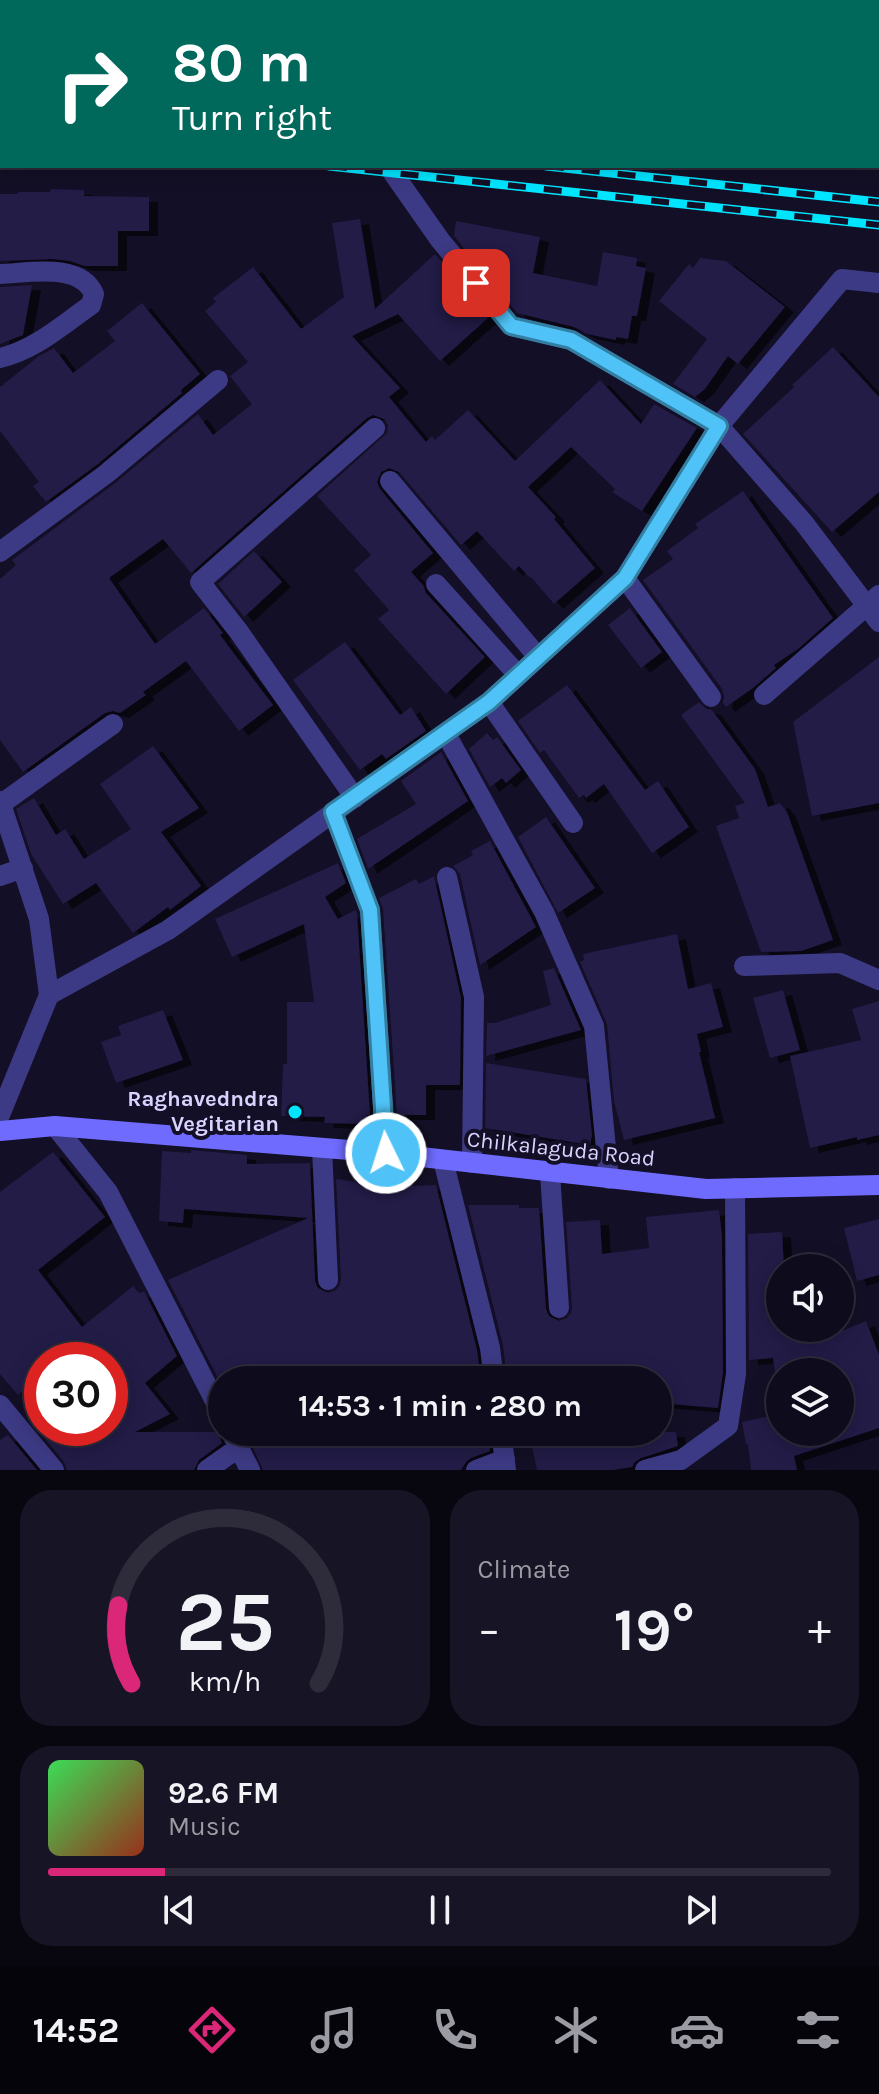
<!DOCTYPE html>
<meta charset="utf-8">
<style>
:root{--surface:#0e0b1c;--page:#171425;--text:#f1f3f6;--muted:#9b9ba3;--line:#2e2b3b;--accent:#db2777}
body{margin:0;font-family:Karla,sans-serif;background:var(--page);color:var(--text);height:100vh;display:flex;flex-direction:column;font-size:30px;white-space:nowrap}
*{box-sizing:border-box;margin:0}
p{font-size:26px;color:var(--muted)}
.icon{flex:none;width:44px;height:44px;fill:none;stroke:currentColor;stroke-width:2;stroke-linecap:round;stroke-linejoin:round}
.map{position:relative;height:1470px;overflow:hidden}
.panel{display:flex;flex-direction:column;gap:20px;padding:20px;background:#08060f;flex:1}
.panel>*{flex:none}
.top-card{position:absolute;left:0px;top:0px;width:880px;height:168px;box-shadow:0 4px 20px #0003,0 0 0 2px var(--line);background:#00695c;color:#fff;overflow:hidden}
.tools{position:absolute;left:766px;top:1254px;display:grid;gap:16px}
.tools a{display:grid;place-items:center;width:88px;height:88px;border-radius:50%;background:var(--surface);box-shadow:0 4px 20px #0003,0 0 0 2px var(--line);font-size:40px}
.speed{position:absolute;left:24px;top:1342px;display:flex;gap:16px;font-size:40px;font-weight:700;text-align:center}
.speed>*{display:grid;place-content:center;width:104px;height:104px;border-radius:50%;background:var(--surface);box-shadow:0 4px 20px #0003,0 0 0 2px var(--line);line-height:1}
.speed .limit{border:12px solid #d22;background:#fff;color:#111}
.pin{position:absolute;display:grid;place-items:center;width:68px;height:68px;color:#fff;margin:-34px;border-radius:16px;box-shadow:0 4px 12px #0006}
.me{position:absolute;width:88px;margin:-44px;rotate:356deg;stroke-linejoin:round;filter:drop-shadow(0 0 6px #0008)}
.turn{display:flex;align-items:center;gap:28px;height:168px;padding:0 40px;font-size:36px}
.turn .icon{width:104px;height:104px;stroke-width:2.5}
.turn b{display:block;font-size:56px;line-height:68px}
.big{font-size:60px;font-weight:700;line-height:1.1}
.panel .card{flex:1;display:flex;flex-direction:column;justify-content:center;gap:12px;min-width:0;padding:0 28px;border-radius:32px;background:var(--page)}
.panel .dial{align-items:center;gap:0}
.dial svg{height:208px;overflow:visible;fill:none;stroke:var(--line);stroke-width:7;stroke-linecap:round;text-anchor:middle}
.dial text{fill:var(--text);stroke:none}
.song{display:flex;align-items:center;gap:24px}
.cover{width:96px;height:96px;border-radius:12px;background:linear-gradient(135deg,hsl(130 70% 55%),hsl(10 70% 35%))}
.played{height:8px;border-radius:4px;background:linear-gradient(90deg,var(--accent) 15%,var(--line) 15%)}
.keys{display:flex;justify-content:space-around;direction:ltr}
.heat{display:flex;justify-content:space-between;align-items:center;font-size:44px;direction:ltr}
.panel .tiles{flex:1;display:grid;gap:20px;grid-template-columns:1fr 1fr}
.card:last-child{grid-column:span 2}
.trip{position:absolute;left:208px;top:1366px;width:464px;height:80px;border-radius:40px;background:var(--surface);box-shadow:0 4px 20px #0003,0 0 0 2px var(--line);font-weight:700;line-height:80px;text-align:center}
.dock{display:flex;height:128px;justify-content:space-around;align-items:center;background:#06040b;color:var(--muted)}
.dock .icon{width:56px;height:56px}
.dock .current{color:var(--accent)}
.dock b{font-size:36px;color:var(--text)}
.map>svg:first-child{display:block}
.building{fill:#241b47;filter:url(#shadow)}
.lines{fill:none;stroke-linecap:round;stroke-linejoin:round}
.street{stroke:#3d3a85;stroke-width:20}
.secondary{stroke:#6f6bff;stroke-width:20}
.rail-casing{stroke:#00e5ff;stroke-width:9}
.rail{stroke:#130f26;stroke-width:6;stroke-dasharray:18;stroke-linecap:butt}
.route-casing{stroke:#337fa1;stroke-width:20}
.route{stroke:#4fc3f7;stroke-width:14}
.poi-dot{fill:#00e5ff;stroke:#130f26;stroke-width:3}
.labels{text-anchor:middle;dominant-baseline:central;stroke-width:8;stroke-linejoin:round;paint-order:stroke}
.poi-label{font-size:22px;font-weight:bold;fill:#d9d4ff;stroke:#130f26;text-anchor:end}
.street-label{font-size:22px;fill:#d9d4ff;stroke:#130f26}
</style>
<div class="map">
<svg width="879" height="1470" viewBox="0 0 879 1470">
<defs>
<filter id="shadow"><feDropShadow dx="9" dy="5" stdDeviation="0" flood-color="#0009"/></filter>
</defs>
<rect width="100%" height="100%" fill="#130f26"/>
<!-- building -->
<path class="building" d="M51,189L84,190V196L149,197V231H118V266H84L70,261L53,259L0,261V194H18V192H50Z
M360,219L375,309L435,254L488,318L440,361L398,314L352,336L400,388L389,397L426,442L432,436L435,440L468,410L515,461L600,380L641,424L654,404L697,428L642,511L612,492L615,489L571,447L528,487L556,517L554,519L595,568L554,604L531,577L530,578L519,566L514,571L477,531L461,545L399,472L389,468L381,472L377,482L380,489L433,553L411,572L423,585L426,593L485,657L446,694L378,619L389,610L354,570L371,555L317,496L387,433L388,425L384,419L373,415L367,418L191,573L163,539L109,578L155,644L204,608L223,633L220,635L273,705L239,731L186,661L143,692L146,695L120,713L113,711L105,713L23,772L0,740V579L16,565L12,560L114,484L198,414L213,435L252,404L230,376L248,362L205,311L216,302L213,298L253,267L301,329L344,297L332,223Z
M456,221L540,237L533,273L597,286L603,252L637,258L636,266L646,268L637,316H632L628,339L616,337V340L587,334L574,327L517,313L454,236Z
M700,258L726,261L785,307L738,364L728,356L705,389L695,397L673,384L707,339L659,301L689,264L693,268Z
M32,285L23,335L0,344V287Z
M142,303L200,374L181,390L182,393L98,464L46,502L33,486L39,482L0,431V387L39,356L54,348L73,373L115,341L107,331Z
M833,347L879,397V492L832,532L743,434L794,387L792,385Z
M743,491L833,618L798,649L774,665L776,668L753,688L726,707L723,703L724,696L722,689L643,580L673,559L667,551L698,528L695,524Z
M254,551L282,582L244,617L218,584Z
M630,608L662,652L641,668L608,625Z
M345,642L400,715L411,707L426,731L386,759L382,754L360,770L293,680Z
M879,657V803L812,816L793,722Z
M567,685L645,790L658,781L689,827L652,853L604,784L586,798L584,795L579,798L544,750L540,753L518,721Z
M699,702L705,708L712,710L755,769L768,807L780,803L787,812L833,940L801,951L761,952L716,826L739,818L735,806L745,803L681,715Z
M487,733L493,740L497,737L521,770L506,783L502,778L490,787L469,749Z
M153,746L199,808L161,832L201,886L170,910L168,907L133,933L96,883L63,904L31,854L16,809L34,798L56,835L65,829L84,859L131,829L100,784Z
M441,752L468,801L368,869L357,839L416,804L401,781Z
M546,817L595,888L558,913L518,837Z
M490,841L536,927L480,965L460,874L453,866L473,855L471,851Z
M338,863L346,883L325,897L338,919L356,910L357,913L370,1115H367V1124L324,1123L325,1117L281,1116L283,1064H287V1002H314L304,924L232,957L215,919Z
M434,876L461,998L460,1085H426V1115H397L383,909L379,898L416,879L419,884Z
M677,934L688,989L711,983L723,1027L697,1034L701,1052H699L715,1118L624,1140L614,1101L607,1024L580,962L584,960L583,954Z
M554,968L581,1030L486,1056L487,1023H495L551,1005L543,971Z
M783,990L800,1050L770,1058L753,998Z
M879,1001V1135L857,1140V1137L810,1148L790,1056L861,1040L852,1009Z
M163,1010L183,1060L116,1083L101,1042L121,1035L118,1026Z
M486,1063L586,1079L592,1135L590,1145L485,1128Z
M191,1150L247,1155V1164L310,1163L315,1281L318,1288L328,1293L336,1290L340,1285L341,1279L336,1179L390,1187L436,1185L477,1350L481,1380H363L362,1364L302,1370L307,1380H222V1386L168,1280L308,1218L184,1209L183,1223L159,1221L162,1151L191,1153Z
M53,1152L105,1217L38,1270L82,1327L133,1286L139,1293L144,1291L177,1356L145,1383L170,1414L135,1432H218L222,1443L199,1460L194,1470H67L64,1462L42,1435L51,1428H110V1360H42V1375L18,1395L0,1374V1192Z
M468,1205H519V1208H539L546,1309L549,1316L559,1321L567,1318L571,1313L572,1307L566,1222L600,1220L602,1254L649,1248L646,1217L719,1210L722,1236L723,1373L718,1408L658,1403V1380H584L582,1365L507,1380L503,1345Z
M879,1219V1275L857,1281L844,1228Z
M782,1232L784,1268H780V1328H815L820,1340L866,1321L879,1355V1428L794,1456L797,1470H751L748,1444H746L742,1422L780,1414V1432H840V1372H775L773,1358L749,1360L748,1234Z
M246,1432H432L435,1441L457,1432H488L490,1451L471,1458L466,1462L461,1470H263Z
M514,1432H676L678,1446L641,1458L635,1462L632,1467L613,1470H537L530,1436L516,1443Z
M8,1435L37,1470H0V1440Z"/>
<g class="lines">
<!-- street -->
<path class="street" d="M356,2V0
M878,127H879
M393,173L440,240L511,326L571,340L719,426L804,523L879,622
M0,274C29,273 80,262 94,294L91,305C62,325 35,350 0,358
M390,481L538,657
M0,552L106,474L218,380
M625,578L711,697
M436,584L518,675
M764,695L879,595
M489,702L573,823
M446,734L544,912L594,1026L609,1179
M355,798L239,632L200,582L375,428
M0,801L39,919L49,995L0,1115
M1,804L113,724
M333,812L370,910L386,1153
M0,876L23,868
M447,877L474,997L472,1163
M744,966L840,963L879,980
M49,995L168,930L489,702L625,578L719,426L842,279L879,283
M55,1126L108,1192L222,1415
M322,1148L328,1280
M443,1160L490,1348L494,1380
M550,1173L559,1308
M0,1405L54,1470
M231,1432L250,1470
M501,1432L506,1470
M207,1470L238,1448
M476,1470L505,1459
M645,1470L681,1460L728,1426L736,1374L735,1188"/>
<!-- secondary -->
<path class="secondary" d="M0,1131L55,1126L386,1153L706,1189L879,1185"/>
<defs>
<path id="rail" d="M0,106H2
M0,130H2
M329,166L879,225
M546,166L879,202"/>
</defs>
<!-- rail casing -->
<use href="#rail" class="rail-casing"/>
<!-- rail -->
<use href="#rail" class="rail"/>
</g>
<g class="lines">
<defs>
<path id="route" d="M386,1153L370,910L333,812L489,702L625,578L719,426L571,340L511,326L476,283"/>
</defs>
<!-- route casing -->
<use href="#route" class="route-casing"/>
<!-- route -->
<use href="#route" class="route"/>
</g>
<!-- markers -->
<circle class="poi-dot" cx="295" cy="1112" r="8"/>
<g class="labels">
<!-- poi labels -->
<g class="poi-label">
<text x="279" y="1099">Raghavedndra<tspan x="279" dy="25">Vegitarian</tspan></text>
</g>
<!-- street labels -->
<g class="street-label">
<text transform="translate(561 1149) rotate(6)">Chilkalaguda Road</text>
</g>
</g>
</svg>
<div class="tools">
<a><svg class="icon" aria-label="sound" viewBox="0 0 24 24"><path d="M4 9h4l5-4v14l-5-4H4zM17 9q2 3 0 6"/></svg></a>
<a><svg class="icon" aria-label="layers" viewBox="0 0 24 24"><path d="M12 4l9 5-9 5-9-5zM3 14l9 5 9-5"/></svg></a>
</div>
<div class="speed"><div class="limit">30</div></div>
<div class="pin" style="left:476px;top:283px;background:#d93025"><svg class="icon" aria-label="arrive" viewBox="0 0 24 24"><path d="M6 21V4h12l-3 4 3 4H6"/></svg></div>
<svg class="me" style="left:386px;top:1153px" viewBox="-20 -20 40 40"><circle r="17" fill="#4fc3f7" stroke="#fff" stroke-width="3"/><path d="M0-11L8 9 0 5-8 9z" fill="#fff"/></svg>
<div class="trip">14:53 · 1 min · 280 m</div>
<div class="top-card">
<div class="turn"><svg class="icon" aria-label="right" viewBox="0 0 24 24"><path d="M7 20v-9h11M14 6l5 5-5 5"/></svg><div><b>80 m</b>Turn right</div></div>
</div>
</div>
<section class="panel">
<div class="tiles">
<div class="card dial"><svg viewBox="0 0 100 80">
<path d="M14 69A42 42 0 1 1 86 69"/>
<path d="M14 69A42 42 0 0 1 9 39" stroke="#db2777"/>
<text x="50" y="56" font-size="32" font-weight="700">25</text>
<text x="50" y="72" font-size="11">km/h</text>
</svg></div>
<div class="card"><p>Climate</p>
<div class="heat"><a>−</a><b class="big">19°</b><a>+</a></div>
</div>
<div class="card">
<div class="song"><i class="cover"></i><div><b>92.6 FM</b><p>Music</p></div></div>
<div class="played"></div>
<div class="keys"><svg class="icon" aria-label="previous" viewBox="0 0 24 24"><path d="M18 5L8 12l10 7zM5 5v14"/></svg><svg class="icon" aria-label="pause" viewBox="0 0 24 24"><path d="M8 5v14M16 5v14"/></svg><svg class="icon" aria-label="next" viewBox="0 0 24 24"><path d="M6 5l10 7-10 7zM19 5v14"/></svg></div>
</div>
</div>
</section>
<nav class="dock">
<b>14:52</b>
<svg class="icon current" aria-label="directions" viewBox="0 0 24 24"><path d="M12 3l9 9-9 9-9-9zM9 14v-3h6M13 9l2 2-2 2"/></svg>
<svg class="icon" aria-label="music" viewBox="0 0 24 24"><path d="M9 18V5l10-2v13"/><circle cx="6" cy="18" r="3"/><circle cx="16" cy="16" r="3"/></svg>
<svg class="icon" aria-label="phone" viewBox="0 0 24 24"><path d="M5 4h4l2 5-3 2q2 4 5 5l2-3 5 2v4C11 20 4 13 5 4z"/></svg>
<svg class="icon" aria-label="climate" viewBox="0 0 24 24"><path d="M12 3v18M4 7l16 10M4 17L20 7"/></svg>
<svg class="icon" aria-label="car" viewBox="0 0 24 24"><path d="M5 17H2v-5l4-1 3-4h7l3 4 3 1v5h-3M9 17h6M6 11h13"/><circle cx="7" cy="17" r="2"/><circle cx="17" cy="17" r="2"/></svg>
<svg class="icon" aria-label="filters" viewBox="0 0 24 24"><path d="M4 7h16M4 17h16"/><circle cx="9" cy="7" r="2"/><circle cx="15" cy="17" r="2"/></svg>
</nav>
